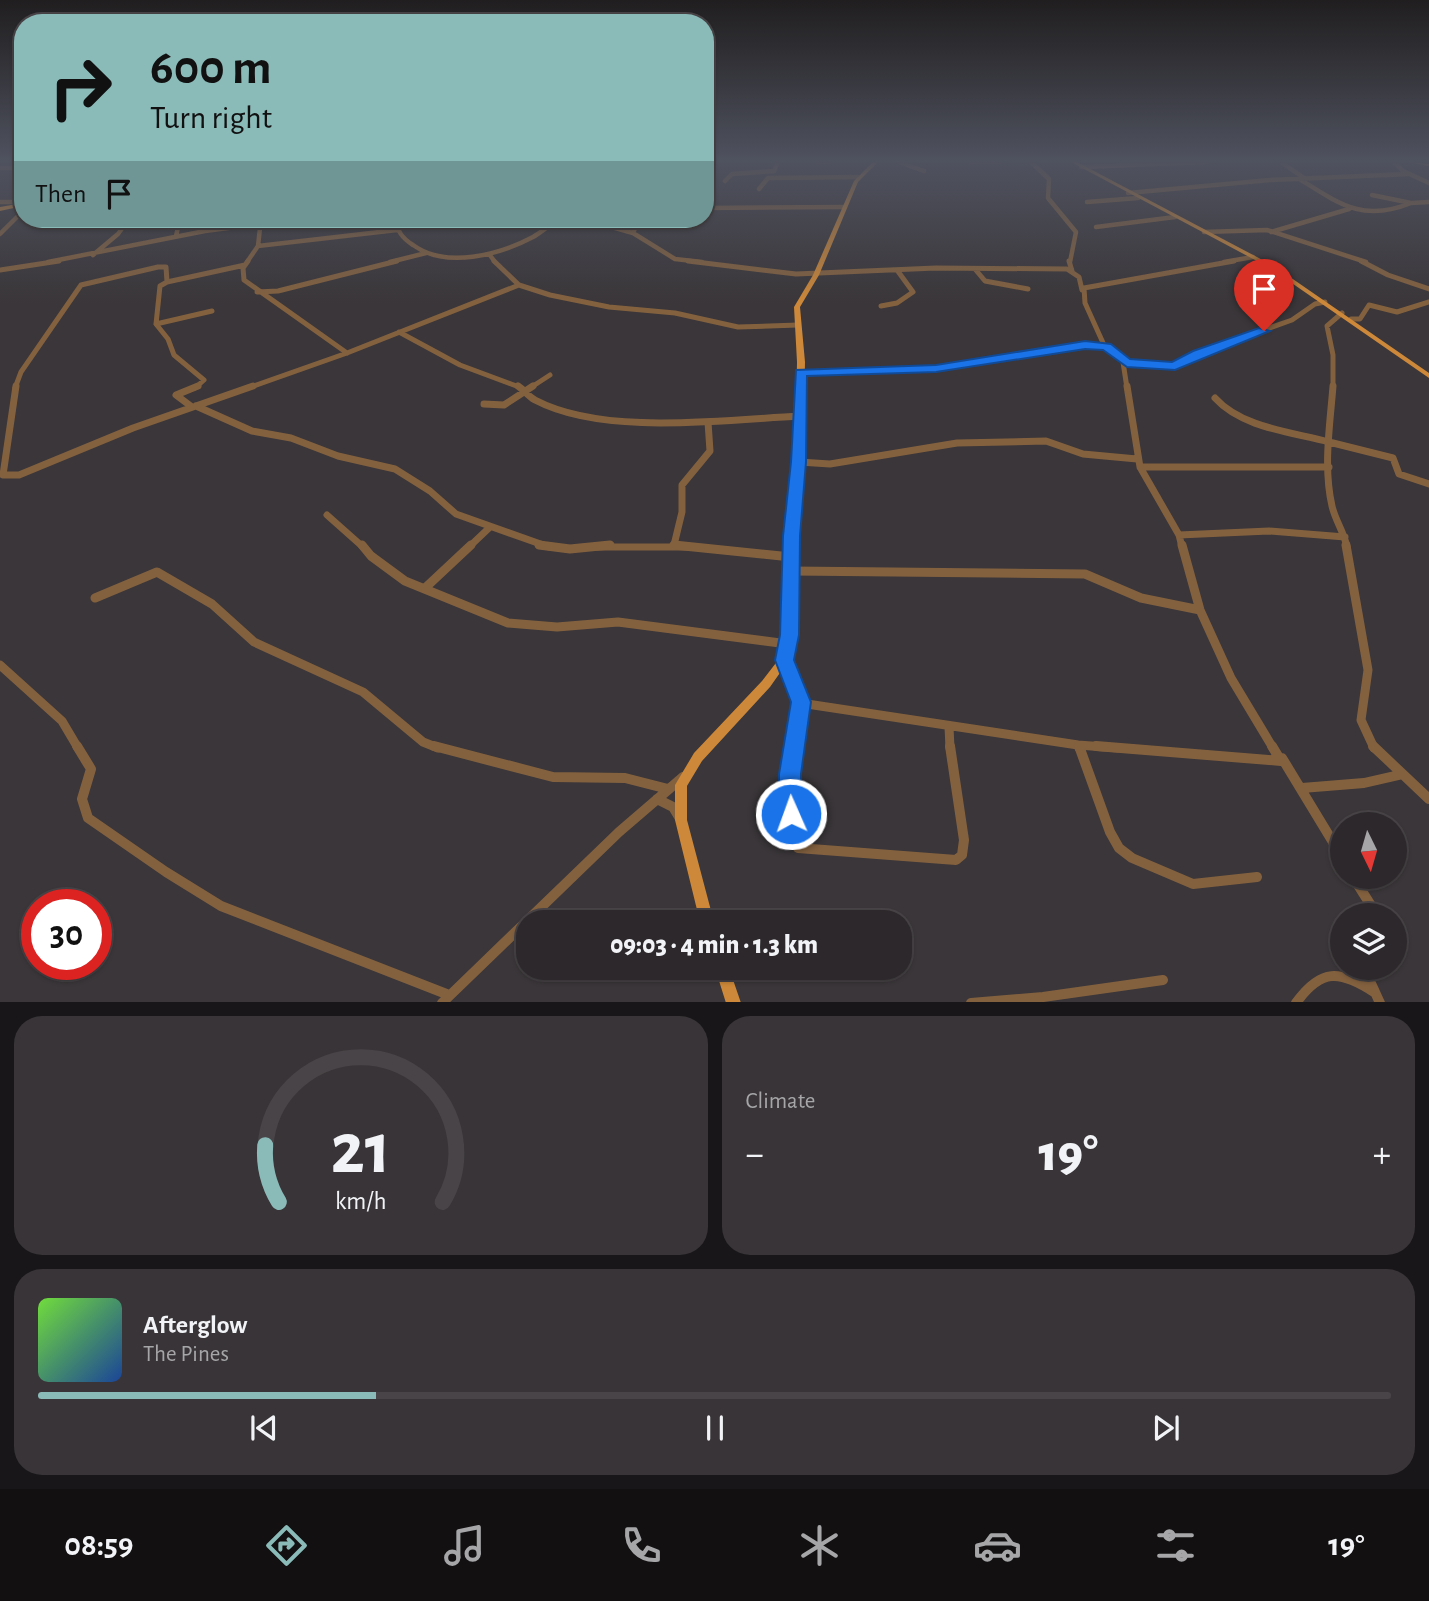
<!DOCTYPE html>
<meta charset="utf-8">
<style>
:root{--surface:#2c282b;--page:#383437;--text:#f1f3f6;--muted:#a6a6a9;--line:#484447;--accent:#8bbbb9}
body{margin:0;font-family:"Alegreya Sans",sans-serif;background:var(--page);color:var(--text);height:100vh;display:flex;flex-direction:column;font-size:26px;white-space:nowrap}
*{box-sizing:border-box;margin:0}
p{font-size:23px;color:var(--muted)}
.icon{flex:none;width:38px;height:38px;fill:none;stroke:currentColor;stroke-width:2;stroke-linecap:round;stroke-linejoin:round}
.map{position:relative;height:1002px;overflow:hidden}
.side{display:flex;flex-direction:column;gap:14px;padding:14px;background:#181618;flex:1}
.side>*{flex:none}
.guide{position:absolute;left:14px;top:14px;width:700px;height:214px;border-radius:28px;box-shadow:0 2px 5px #0004,0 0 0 2px var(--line);background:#8bbbb9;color:#111;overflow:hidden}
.needle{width:46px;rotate:175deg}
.controls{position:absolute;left:1330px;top:812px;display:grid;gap:14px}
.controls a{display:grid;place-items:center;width:77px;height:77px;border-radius:50%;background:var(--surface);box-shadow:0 2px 5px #0004,0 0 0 2px var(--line);font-size:35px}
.speed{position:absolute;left:21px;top:889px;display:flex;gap:14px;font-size:35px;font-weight:700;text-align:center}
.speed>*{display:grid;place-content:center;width:91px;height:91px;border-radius:50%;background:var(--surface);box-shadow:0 2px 5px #0004,0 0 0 2px var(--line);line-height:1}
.speed .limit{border:10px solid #d22;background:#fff;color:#111}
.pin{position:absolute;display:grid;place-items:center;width:60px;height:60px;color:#fff;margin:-72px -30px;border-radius:50% 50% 50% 0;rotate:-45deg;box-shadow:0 0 7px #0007}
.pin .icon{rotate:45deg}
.me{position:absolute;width:77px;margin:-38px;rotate:358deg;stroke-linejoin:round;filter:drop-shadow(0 0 5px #0008)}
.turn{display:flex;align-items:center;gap:24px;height:147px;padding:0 21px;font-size:32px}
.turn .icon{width:91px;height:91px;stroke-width:2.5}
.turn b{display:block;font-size:49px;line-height:60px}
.then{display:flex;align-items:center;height:66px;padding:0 21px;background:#0003;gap:14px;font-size:26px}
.big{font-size:52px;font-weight:800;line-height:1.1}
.side .tile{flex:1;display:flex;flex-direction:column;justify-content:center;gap:10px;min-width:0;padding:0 24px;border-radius:28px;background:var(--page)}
.side .dial{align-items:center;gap:0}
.dial svg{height:182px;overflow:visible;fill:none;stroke:var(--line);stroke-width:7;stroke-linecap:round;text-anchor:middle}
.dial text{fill:var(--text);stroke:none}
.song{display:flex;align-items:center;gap:21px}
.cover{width:84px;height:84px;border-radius:10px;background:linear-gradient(135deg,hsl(100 70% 55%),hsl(220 70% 35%))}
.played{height:7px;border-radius:4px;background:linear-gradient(90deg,var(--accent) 25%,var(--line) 25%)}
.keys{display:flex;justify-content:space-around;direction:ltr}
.heat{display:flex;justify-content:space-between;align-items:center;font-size:38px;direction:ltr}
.side .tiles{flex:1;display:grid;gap:14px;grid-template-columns:1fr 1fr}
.tile:last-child{grid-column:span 2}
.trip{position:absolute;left:516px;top:910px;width:396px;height:70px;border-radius:28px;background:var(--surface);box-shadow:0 2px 5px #0004,0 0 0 2px var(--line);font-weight:800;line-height:70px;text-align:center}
.tab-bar{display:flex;height:112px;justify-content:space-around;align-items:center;background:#121011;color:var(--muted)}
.tab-bar .icon{width:49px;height:49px}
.tab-bar .on{color:var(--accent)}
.tab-bar b{font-size:32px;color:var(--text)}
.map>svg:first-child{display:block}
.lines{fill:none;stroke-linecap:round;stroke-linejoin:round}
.minor-far4{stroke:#83613f;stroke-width:4.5}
.minor-far3{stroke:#83613f;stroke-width:5}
.minor-far2{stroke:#83613f;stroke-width:7}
.minor-far1{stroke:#83613f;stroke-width:9}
.minor{stroke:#83613f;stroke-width:10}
.major{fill:#cd8839;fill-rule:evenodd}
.route{fill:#1a73e8;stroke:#114b97;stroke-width:2}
</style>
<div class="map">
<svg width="1429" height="1003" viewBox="0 0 1429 1003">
<rect width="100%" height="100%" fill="#3a3639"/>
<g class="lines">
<!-- minor-far4 -->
<path class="minor-far4" d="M818,162H829
M899,162L924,171
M972,162H999
M1031,162L1049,179L1048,198L1076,232L1070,262
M1281,162L1304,178
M1394,162L1403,171L1429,183
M1081,167L1208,162
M0,168H23
M1301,180C1341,205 1364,222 1411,203
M725,181L732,174L774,171L778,162
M759,189L768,178L858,177
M1128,193L1270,180L1408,174
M1372,195L1411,203L1429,202
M0,202H23
M1087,202L1138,198
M705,208L845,207
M396,219C397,231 402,238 413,245C446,269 499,255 533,237C542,232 550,224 560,219
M530,219L549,225
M583,219L633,233L675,259L702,262
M260,223L282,219
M1096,227L1175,217
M1204,232L1267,230L1366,262
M1271,232L1349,209
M633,233L639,219
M0,234L23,211
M176,236L180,219
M258,246L397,230
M489,254L495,262
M93,255L118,234L129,219
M48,262L205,231L260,224
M247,262L258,246L261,219
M390,262L426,253
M1224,262L1253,257"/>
<!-- minor-far3 -->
<path class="minor-far3" d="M248,261L243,268L244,280L347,353
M494,261L519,285L550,295L609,307L675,313L738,327L798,325
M688,261L796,274L936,268L1067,269L1079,277L1082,290
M1069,261L1072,271
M1361,261L1388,275L1429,289
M975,269L985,281L1028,289
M0,270L59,261
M257,292L278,291L397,261
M881,306L897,303L913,292L897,270
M1351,319H1360L1369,305L1397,312L1429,302
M156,324L160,286L167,282
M399,332L460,365L522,388
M1104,345L1085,303L1084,288L1234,261
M1123,362L1127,388
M800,372L936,369L1085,345L1107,346L1127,363L1180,365L1207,350L1292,320L1315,304L1325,302
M15,388L21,372L81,285L158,267H166L167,282L245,265
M195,388L204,380L174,355L168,339L156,324L212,311
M248,388L347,353L519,285
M530,388L550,375
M1333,388V355L1327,326L1342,313"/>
<!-- minor-far2 -->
<path class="minor-far2" d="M16,386L3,475H19L133,428L253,386
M518,386C524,390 528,396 535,400C603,436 723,420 799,416
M1127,386L1140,467L1179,535L1182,547
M1333,386C1330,425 1323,467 1332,506C1335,520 1344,532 1347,547
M1215,398C1242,428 1292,432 1329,442
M484,404L504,405L533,386
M196,406L252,431L291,438L338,456L395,469L430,491L456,514L549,547
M192,407L176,395L198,386
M1329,442L1393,458L1399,474L1429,484
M799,462L830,464L957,443L1046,441L1083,454L1137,459
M1140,467H1329
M327,515L363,547
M1179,535L1269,531L1345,537
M674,545L682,512V485L710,451L708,422
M469,547L489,528
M592,547H691"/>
<!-- minor-far1 -->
<path class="minor-far1" d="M362,545L371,556L405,581L508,623L557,627L618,622L788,644
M539,545L570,549L610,545
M674,545L791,557
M1182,545L1200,610L1231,678L1273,748
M1346,545L1368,670L1361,720L1374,748
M792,571L1085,574L1141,598L1200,610
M424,589L471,545
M95,598L157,572L212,604L254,642L363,692L423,742L438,748
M784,660L793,676L798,698L807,704L1078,745L1118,748
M0,665L62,721L78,748
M949,727L950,748
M1078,745L1079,748
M792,748L801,702"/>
<!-- minor -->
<path class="minor" d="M77,746L91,769L82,799L88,818L166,872L221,906L449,995
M434,746L553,777L625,778L668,789
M793,746L790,819L798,848L956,860L962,855L964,840L950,746
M1079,746L1110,832L1119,848L1132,858L1193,884L1257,877
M1096,746L1281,761L1272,746
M1373,746L1429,799
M1282,758L1342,857
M1302,788L1364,783L1399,775
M657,799L673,807L679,817
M1353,877L1377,915
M1395,942V945
M1364,968L1380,1003
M442,1003L619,832L683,777
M971,1003L1043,997L1163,980
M1296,1003C1321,968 1340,970 1374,992"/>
<!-- major -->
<path class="major" d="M873,162H878L858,182L819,275L800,307L805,362L803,462L796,536L795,634L789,660L770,687L702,761L687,786V820L714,922H700L675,820V785L694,753L762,681L779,659L785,634L786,536L795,462L797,362L794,307L813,275L854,181Z
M1071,162H1077L1274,266L1429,373V378L1270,268Z
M1410,162L1429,164V166L1412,163Z
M23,203V206L0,211V207Z
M715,968H729L741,1003H726Z"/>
</g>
<!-- sky -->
<linearGradient id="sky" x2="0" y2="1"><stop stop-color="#201e1f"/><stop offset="0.53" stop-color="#4f525f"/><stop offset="1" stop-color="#4f525f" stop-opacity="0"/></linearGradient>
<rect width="1429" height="303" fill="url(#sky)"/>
<!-- route -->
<path class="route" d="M1259,328L1270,331L1175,370L1127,367L1103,350L1085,349L936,372L807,376L806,462L800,536L799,635L794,660L811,702L801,774L802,814L799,821L791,824L783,821L779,814V774L791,702L775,660L780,635L783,536L791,462L796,370L936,365L1085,341L1111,344L1130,359L1172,362L1193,351Z"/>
</svg>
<div class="controls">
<a><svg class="needle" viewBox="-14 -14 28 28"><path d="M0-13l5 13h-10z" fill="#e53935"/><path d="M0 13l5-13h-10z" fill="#a6a6a9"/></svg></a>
<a><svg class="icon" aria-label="layers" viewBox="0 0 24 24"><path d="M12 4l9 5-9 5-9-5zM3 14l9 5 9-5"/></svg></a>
</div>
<div class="speed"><div class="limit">30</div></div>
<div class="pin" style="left:1264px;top:331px;background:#d93025"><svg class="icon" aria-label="arrive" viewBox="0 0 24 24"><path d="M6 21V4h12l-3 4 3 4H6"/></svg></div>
<svg class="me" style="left:791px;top:814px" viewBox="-20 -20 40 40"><circle r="17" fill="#1a73e8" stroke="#fff" stroke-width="3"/><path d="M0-11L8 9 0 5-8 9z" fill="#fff"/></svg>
<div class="trip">09:03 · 4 min · 1.3 km</div>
<div class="guide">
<div class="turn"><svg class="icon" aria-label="right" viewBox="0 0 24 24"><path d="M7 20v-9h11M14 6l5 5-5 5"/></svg><div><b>600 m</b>Turn right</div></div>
<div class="then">Then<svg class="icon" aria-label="arrive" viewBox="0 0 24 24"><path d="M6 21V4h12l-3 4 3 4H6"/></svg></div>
</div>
</div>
<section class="side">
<div class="tiles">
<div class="tile dial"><svg viewBox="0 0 100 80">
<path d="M14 69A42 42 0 1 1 86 69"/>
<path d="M14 69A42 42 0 0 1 8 44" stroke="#8bbbb9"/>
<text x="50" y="56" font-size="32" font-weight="700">21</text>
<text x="50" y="72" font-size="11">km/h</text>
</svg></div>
<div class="tile"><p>Climate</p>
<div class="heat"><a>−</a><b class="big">19°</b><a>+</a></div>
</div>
<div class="tile">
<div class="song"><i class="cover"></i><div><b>Afterglow</b><p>The Pines</p></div></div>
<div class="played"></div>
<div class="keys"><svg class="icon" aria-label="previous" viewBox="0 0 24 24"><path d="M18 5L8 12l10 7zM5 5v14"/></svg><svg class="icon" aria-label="pause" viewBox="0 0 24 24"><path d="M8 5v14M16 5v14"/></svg><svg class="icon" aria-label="next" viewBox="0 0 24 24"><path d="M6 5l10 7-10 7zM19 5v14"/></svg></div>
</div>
</div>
</section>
<nav class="tab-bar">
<b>08:59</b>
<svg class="icon on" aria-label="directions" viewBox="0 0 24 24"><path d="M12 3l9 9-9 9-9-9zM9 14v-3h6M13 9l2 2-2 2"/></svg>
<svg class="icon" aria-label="music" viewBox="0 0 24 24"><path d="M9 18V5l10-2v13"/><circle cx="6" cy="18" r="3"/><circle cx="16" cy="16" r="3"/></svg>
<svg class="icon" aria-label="phone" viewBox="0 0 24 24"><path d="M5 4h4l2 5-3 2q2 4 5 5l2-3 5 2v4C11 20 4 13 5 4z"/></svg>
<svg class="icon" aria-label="climate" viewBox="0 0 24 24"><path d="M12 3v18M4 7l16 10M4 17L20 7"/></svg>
<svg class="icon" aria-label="car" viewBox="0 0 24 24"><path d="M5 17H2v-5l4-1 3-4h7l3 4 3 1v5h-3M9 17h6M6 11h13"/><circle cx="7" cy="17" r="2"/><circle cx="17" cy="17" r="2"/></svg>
<svg class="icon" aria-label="filters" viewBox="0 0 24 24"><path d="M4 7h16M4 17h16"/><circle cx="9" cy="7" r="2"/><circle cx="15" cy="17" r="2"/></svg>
<b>19°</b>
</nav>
